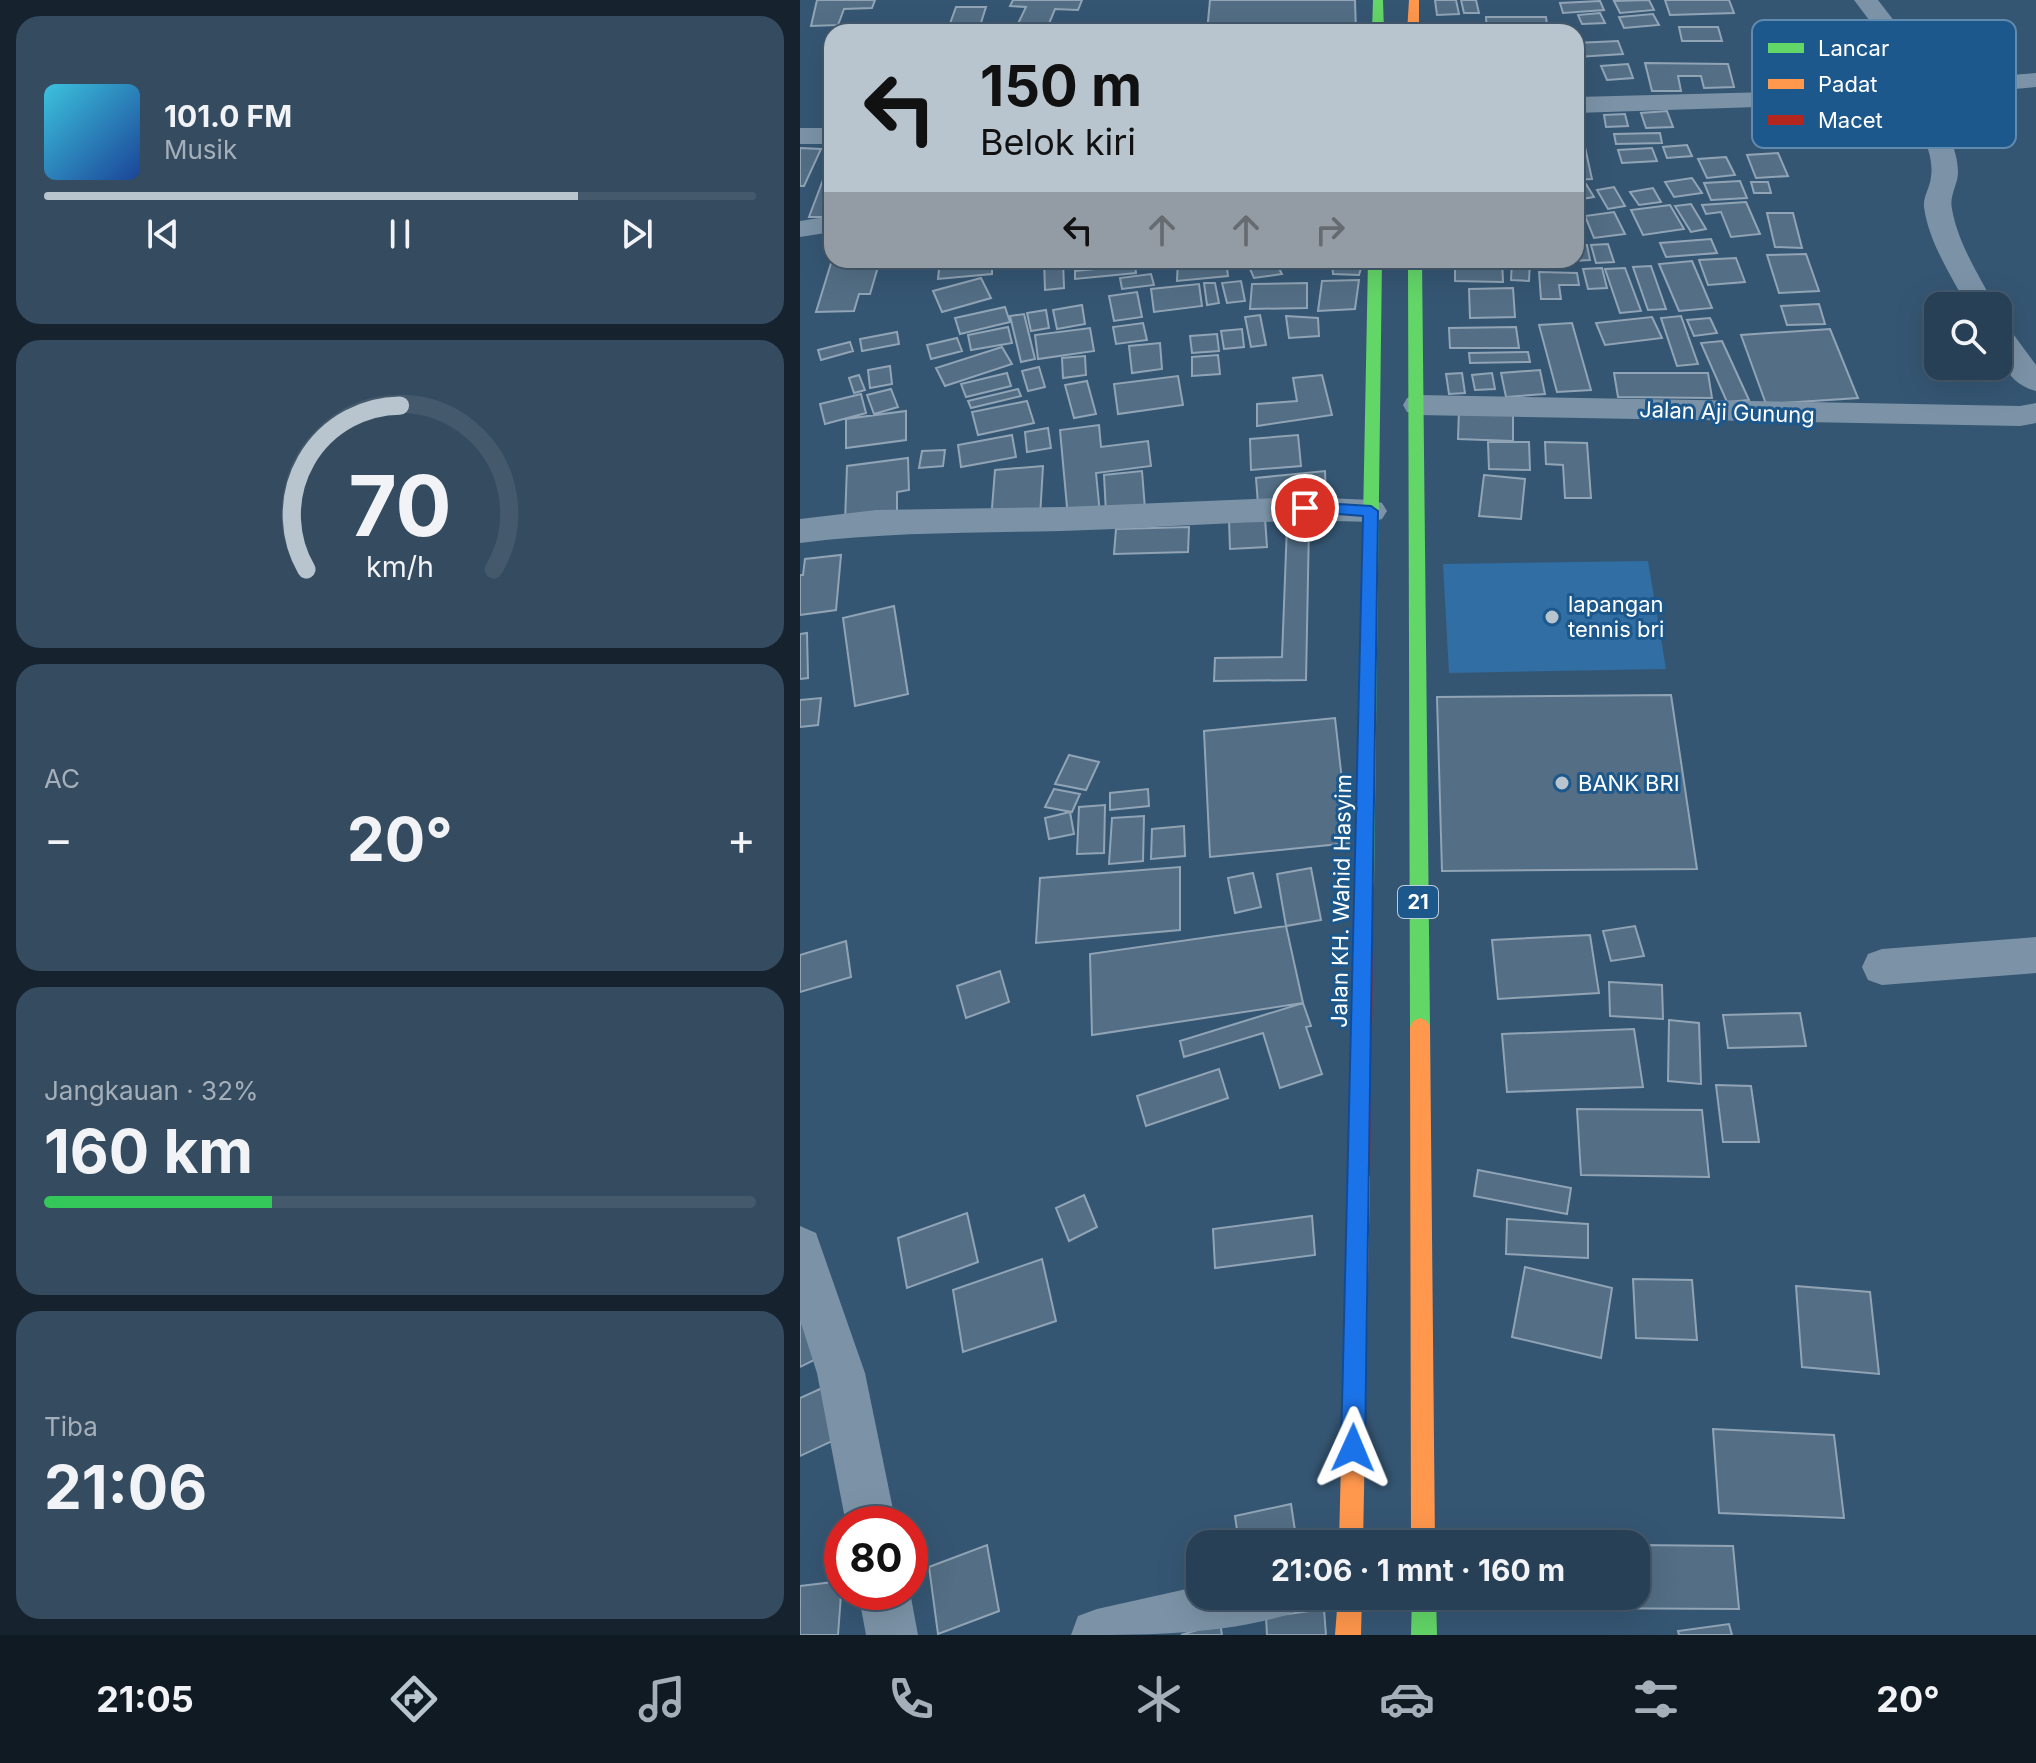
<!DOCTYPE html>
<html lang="id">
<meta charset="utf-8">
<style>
:root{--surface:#284056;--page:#344b60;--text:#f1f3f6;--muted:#a5afb9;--line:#44596c;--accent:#b8c4ce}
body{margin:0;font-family:Inter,sans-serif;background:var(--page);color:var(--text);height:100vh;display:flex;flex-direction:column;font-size:30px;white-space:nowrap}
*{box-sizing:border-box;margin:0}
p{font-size:26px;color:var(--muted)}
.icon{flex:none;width:44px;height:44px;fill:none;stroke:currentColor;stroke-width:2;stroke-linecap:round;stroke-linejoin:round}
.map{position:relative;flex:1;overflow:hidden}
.details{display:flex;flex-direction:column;gap:16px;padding:16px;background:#16232f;width:800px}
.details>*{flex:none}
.banner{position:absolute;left:24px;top:24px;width:760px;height:244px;border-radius:24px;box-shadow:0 8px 32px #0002,0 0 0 2px var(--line);background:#b8c4ce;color:#111;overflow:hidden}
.tools{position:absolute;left:1124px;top:292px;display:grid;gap:16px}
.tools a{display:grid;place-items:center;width:88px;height:88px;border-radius:16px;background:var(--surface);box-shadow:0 8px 32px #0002,0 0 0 2px var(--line);font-size:40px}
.speed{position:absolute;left:24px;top:1506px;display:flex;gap:16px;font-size:40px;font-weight:700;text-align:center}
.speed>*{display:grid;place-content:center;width:104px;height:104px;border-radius:50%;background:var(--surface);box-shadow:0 8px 32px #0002,0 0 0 2px var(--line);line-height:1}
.speed .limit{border:12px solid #d22;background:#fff;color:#111}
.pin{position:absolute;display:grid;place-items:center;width:68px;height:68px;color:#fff;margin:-34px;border:4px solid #fff;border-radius:50%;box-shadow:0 2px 8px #0007}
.me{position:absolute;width:88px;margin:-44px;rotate:1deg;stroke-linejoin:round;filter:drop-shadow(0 0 6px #0008)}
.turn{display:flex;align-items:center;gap:28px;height:168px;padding:0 24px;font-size:36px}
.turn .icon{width:104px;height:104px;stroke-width:2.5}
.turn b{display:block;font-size:56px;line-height:68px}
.lanes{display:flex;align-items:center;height:76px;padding:0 24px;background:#0003;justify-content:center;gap:40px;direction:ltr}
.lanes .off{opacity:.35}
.big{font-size:60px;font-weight:700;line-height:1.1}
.details .widget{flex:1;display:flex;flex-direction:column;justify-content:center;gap:12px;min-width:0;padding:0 28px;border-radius:24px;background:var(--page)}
.details .dial{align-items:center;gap:0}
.dial svg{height:208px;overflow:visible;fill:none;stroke:var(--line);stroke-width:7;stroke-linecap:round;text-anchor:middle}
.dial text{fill:var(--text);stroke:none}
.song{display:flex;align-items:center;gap:24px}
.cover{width:96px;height:96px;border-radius:12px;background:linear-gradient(135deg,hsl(190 70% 55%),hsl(220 70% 35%))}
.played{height:8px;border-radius:4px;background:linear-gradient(90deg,var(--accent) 75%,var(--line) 75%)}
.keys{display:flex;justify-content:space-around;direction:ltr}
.heat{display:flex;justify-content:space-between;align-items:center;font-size:44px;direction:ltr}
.charge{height:12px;border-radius:6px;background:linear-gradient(90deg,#34c759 32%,var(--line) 0)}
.trip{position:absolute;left:386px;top:1530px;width:464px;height:80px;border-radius:24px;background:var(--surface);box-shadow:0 8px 32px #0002,0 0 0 2px var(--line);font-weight:700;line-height:80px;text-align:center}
.dock{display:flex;height:128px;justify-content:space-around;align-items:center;background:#101a22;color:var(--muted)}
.dock .icon{width:56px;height:56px}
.dock .current{color:var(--accent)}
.dock b{font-size:36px;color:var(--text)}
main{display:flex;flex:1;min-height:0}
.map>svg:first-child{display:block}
.green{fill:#306ea3}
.building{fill:#536e85;stroke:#91a4b5;stroke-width:2}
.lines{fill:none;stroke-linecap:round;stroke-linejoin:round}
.street{fill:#7c93a7;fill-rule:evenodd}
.fast{fill:#63d668;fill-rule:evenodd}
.slow{fill:#ff974d;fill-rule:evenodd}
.jam{fill:#b3261e;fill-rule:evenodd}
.route{fill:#1a73e8;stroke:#114b97;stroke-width:2}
.poi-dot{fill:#b8c4ce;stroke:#1c588c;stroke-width:3}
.labels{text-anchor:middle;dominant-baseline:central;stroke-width:6;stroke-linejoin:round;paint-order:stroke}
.shield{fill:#1c588c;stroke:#bbcddc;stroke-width:2}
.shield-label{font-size:20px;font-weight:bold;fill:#fff}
.street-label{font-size:22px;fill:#fff;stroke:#1c588c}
.poi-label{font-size:22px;fill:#fff;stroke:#1c588c;text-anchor:start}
.key{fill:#1c588c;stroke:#608aae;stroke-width:2}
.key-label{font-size:22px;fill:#fff}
</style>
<main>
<section class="details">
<div class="widget">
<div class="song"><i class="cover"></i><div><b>101.0 FM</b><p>Musik</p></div></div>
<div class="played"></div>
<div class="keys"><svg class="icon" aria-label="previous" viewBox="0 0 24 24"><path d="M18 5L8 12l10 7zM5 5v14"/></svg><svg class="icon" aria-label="pause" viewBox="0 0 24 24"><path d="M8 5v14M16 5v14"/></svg><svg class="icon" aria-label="next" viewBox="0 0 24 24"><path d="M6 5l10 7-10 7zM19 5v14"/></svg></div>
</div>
<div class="widget dial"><svg viewBox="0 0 100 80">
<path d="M14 69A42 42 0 1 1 86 69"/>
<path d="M14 69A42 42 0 0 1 50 6" stroke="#b8c4ce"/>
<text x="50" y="56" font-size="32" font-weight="700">70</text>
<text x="50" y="72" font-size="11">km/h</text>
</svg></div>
<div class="widget"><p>AC</p>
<div class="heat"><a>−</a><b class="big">20°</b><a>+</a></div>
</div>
<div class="widget"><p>Jangkauan · 32%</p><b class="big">160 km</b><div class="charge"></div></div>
<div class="widget"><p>Tiba</p><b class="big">21:06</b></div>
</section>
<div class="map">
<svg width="1236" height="1635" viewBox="0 0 1236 1635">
<rect width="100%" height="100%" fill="#355673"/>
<!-- green -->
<path class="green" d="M848,561L866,669L649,673L643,564Z"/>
<!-- building -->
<path class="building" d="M17,0H75L72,8L44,9L38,25L11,26Z
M213,0H282L278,10L255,9L246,31L215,30L226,7L210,6Z
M410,0H555L556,32H407Z
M635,0H656L659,14L637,15Z
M661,0H676L679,13H664Z
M849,0L854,10L820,13L814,1Z
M865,0H929L934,13L870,15Z
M800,1L804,10L763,13L760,3Z
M156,7H186L178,32H147Z
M800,13L805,23L782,24L778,15Z
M853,14L859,25L824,28L819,17Z
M686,17H746L748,32H687Z
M879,27H918L922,41H882Z
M818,41L823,54L777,57L776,53V43Z
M845,63L928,64L934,87L904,88L901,76H878L881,91H852Z
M828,64L833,78L807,80L801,66Z
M867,111L873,127L846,128L841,113Z
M825,114L828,126L806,127L804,115Z
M776,115H778L792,179L776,180Z
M860,133L862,143L816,144L814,134Z
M887,145L892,156L867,158L863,147Z
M0,148L21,149L4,186H0Z
M852,148L857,161L822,163L818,150Z
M978,153L988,176L956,178L947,155Z
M32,156V217H9Z
M926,157L935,175L907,178L898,159Z
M892,178L902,193L874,197L865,182Z
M940,181L947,198L911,200L904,183Z
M951,182H968L971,193H954Z
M786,184L794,197L776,200V185Z
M814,187L825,206L808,209L797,190Z
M853,188L861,202L839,205L830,192Z
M946,202L960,234L931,237L921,212L906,214L902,205Z
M891,204L906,229L891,232L875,206Z
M870,205L884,229L843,235L831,210Z
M814,212L825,234L794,238L785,216Z
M967,213H993L1002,248L975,247Z
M911,239L917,253L866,257L860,243Z
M808,244L814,262L796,263L791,245Z
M776,245H787L790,260L749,262L776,260Z
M1006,254L1019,291L979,293L967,255Z
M936,258L945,282L908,285L899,260Z
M32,260H80L70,294H59L54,311L16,312Z
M140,260H192V274L138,279Z
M244,260H263L264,288L245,290Z
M378,260H426L428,276L377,281Z
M446,260H474L482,274L454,278Z
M655,260H702L703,282L655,281Z
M712,261H730L729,281L711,280Z
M892,261L912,308L879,311L859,264Z
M563,262L559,275L533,274L532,263Z
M335,265L336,273L275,279V271Z
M851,266L866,309L848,310L833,267Z
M802,268L807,288L788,289L783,269Z
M825,268L841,311L820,313L805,269Z
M739,272L777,273L779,285H759L761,299H741Z
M351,274L354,285L322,289L320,278Z
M181,278L191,298L142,312L133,291Z
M559,280L555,309L518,311L522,281Z
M441,281L445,301L427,303L422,283Z
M404,283H415L419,303L407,305Z
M507,283V308L450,309L452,284Z
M399,284L402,306L354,312L351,289Z
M713,288L715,317L670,318L669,289Z
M337,292L342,317L314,321L309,296Z
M1019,304L1025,324L987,325L981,306Z
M282,305L285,324L257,329L253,310Z
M205,307L210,322L160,334L155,318Z
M246,310L249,328L231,331L227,313Z
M224,314L235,359L221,362L210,316Z
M460,315L466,345L451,347L445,317Z
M486,316L518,318L519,336L489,338Z
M881,316L898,364L877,366L861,318Z
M852,317L862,338L805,345L796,323Z
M910,318L917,333L894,336L887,320Z
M343,323L347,340L316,344L313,327Z
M772,323L791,390L757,392L739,325Z
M208,327L212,343L171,350L168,335Z
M716,327L719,348H650L649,328Z
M290,328L294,351L238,359L235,335Z
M442,329L444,347L424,349L421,331Z
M1030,329L1058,398L966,404L941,335Z
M97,332L99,344L62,351L60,339Z
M417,334L419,351L392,353L390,336Z
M157,338L162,351L131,359L127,345Z
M922,341L949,400L927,402L901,343Z
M50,342L53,351L21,360L18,350Z
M360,343L362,369L332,373L329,346Z
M202,347L212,364L145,386L136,368Z
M728,352L730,362L670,363L669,353Z
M418,355L420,374L392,376V357Z
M285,356L286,375L263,378L262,358Z
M90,366L92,384L70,388L68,370Z
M239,367L245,387L228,391L222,371Z
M740,370L745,394L706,397L701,373Z
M207,373L211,386L166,397L161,384Z
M662,373L665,393L649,394L646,374Z
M692,373L695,389L675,390L672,375Z
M814,373H908L912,398L818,397Z
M59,375L65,390L54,393L49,378Z
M522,375L532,415L457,426V404L497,401L493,378Z
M378,376L383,405L318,414L314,384Z
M287,381L296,414L274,418L265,385Z
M91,389L98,407L74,414L67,395Z
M218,389L221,396L171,408L168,401Z
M61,394L66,413L25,424L20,404Z
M227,401L234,423L178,435L172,412Z
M659,410L713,411V441L658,439Z
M106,411V440L46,448V419Z
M299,425L301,447L348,441L351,466L296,473L300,514L268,518L260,430Z
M248,428L251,448L227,452L225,432Z
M212,435L216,457L161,467L158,445Z
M498,435L501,466L451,470L450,439Z
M688,442H729L730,470L689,469Z
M745,442L787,443L791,498H765L763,465L746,464Z
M145,450L143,466L119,468L122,451Z
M108,458L109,490L97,492V515L45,522L47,466Z
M243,466L240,517L191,521L195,470Z
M342,471L345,509L306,513L304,475Z
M525,471L526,500L458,504L456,478Z
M684,475L725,479L721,519L679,516Z
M465,518L467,547L430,549L429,520Z
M487,525H509L506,680L414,681L415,658L482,657Z
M389,527L388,552L314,554L316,529Z
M41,555L36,610L0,615V575H3L5,559Z
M94,606L108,694L55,706L43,618Z
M7,633L8,678L0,679V634Z
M871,695L897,869L642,871L637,697Z
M21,698L18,725L0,727V700Z
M535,718L549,843L410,857L404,731Z
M269,755L299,762L286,790L255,784Z
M254,789L280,794L272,812L245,807Z
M348,789L349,806L310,810V793Z
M305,805L304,853L277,854L279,807Z
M270,812L274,834L249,839L245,818Z
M344,816L343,861L309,864L312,818Z
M384,826L385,856L351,859L352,829Z
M380,867V930L236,943L240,878Z
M511,868L521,920L486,926L477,874Z
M453,873L461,907L435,913L428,878Z
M486,926L503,1003L292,1035L290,954Z
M835,926L844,956L811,961L803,931Z
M790,935L799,993L698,999L692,940Z
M46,941L51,977L0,992V955Z
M200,971L209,1002L166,1018L157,986Z
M809,982L862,985L863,1019L810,1016Z
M503,1003L511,1026L506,1027L522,1074L480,1088L463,1033L384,1057L380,1041Z
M1000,1013L1006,1046L928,1048L923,1015Z
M869,1020L899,1023L901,1084L868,1081Z
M834,1029L843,1087L707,1092L702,1034Z
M419,1069L428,1098L346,1126L337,1096Z
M916,1085L951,1086L959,1142H923Z
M777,1109L902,1110L909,1177L781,1175Z
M678,1170L771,1188L767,1214L674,1196Z
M284,1195L297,1227L269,1241L256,1208Z
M167,1213L178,1262L107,1288L98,1238Z
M512,1216L515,1255L415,1268L413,1229Z
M707,1219L788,1224V1258L706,1254Z
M242,1259L256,1321L163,1352L153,1290Z
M725,1267L812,1288L801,1358L712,1337Z
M833,1279L892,1280L897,1340L836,1338Z
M996,1286L1070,1292L1079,1374L1002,1367Z
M0,1319L24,1355L0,1367Z
M31,1384L43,1436L0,1456V1398Z
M913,1429L1034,1435L1044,1518L919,1513Z
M491,1504L497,1544H439L435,1516Z
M187,1545L199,1611L138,1634L129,1567Z
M836,1545L933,1546L939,1609L761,1608V1596H836Z
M42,1581L38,1635H0V1586Z
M524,1609L526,1635H467L466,1617Z
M420,1623L422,1635H381Z
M929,1624L932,1635H879L878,1631Z"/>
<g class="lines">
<!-- street -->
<path class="street" d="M1054,0H1078L1108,39L1133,81L1236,73V87L1128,97C1140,120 1158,145 1158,172C1158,185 1149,195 1152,209C1158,244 1179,275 1195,306H1167C1151,275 1129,243 1124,207C1123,196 1130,188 1131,177C1135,151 1116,122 1105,100L1081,103L776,113V97L1081,89L1110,84L1085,41Z
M0,128H32V144H0Z
M32,216V232L0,237V221Z
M1198,325L1208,327L1236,365V391C1203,382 1198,354 1198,325Z
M618,395L1220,406L1236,403V423L1220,426L618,415L607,412L603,405L607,398Z
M505,497L571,500L582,503L587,511L582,519L571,522C467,518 365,528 261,531C173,533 88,532 0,543V519L76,510L263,507Z
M1236,937V973L1082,985L1068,980L1062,967L1068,954L1082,949Z
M0,1226L16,1233L65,1373L96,1524H46L17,1373L0,1320Z
M400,1586V1596H498L490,1614C421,1635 344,1635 271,1635L278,1616L297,1609Z
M58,1592H110L118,1635H66Z"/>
<!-- fast -->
<path class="fast" d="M573,0H583L584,32H572Z
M568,260H582L574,886L572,892L565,894L558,892L556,886Z
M608,260H622L630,1027L627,1033L620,1036L613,1033L610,1027Z
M612,1596H636L637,1635H611Z"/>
<!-- slow -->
<path class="slow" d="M609,0H619V32H607Z
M620,1018L627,1021L630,1027L635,1544H611L610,1027L613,1021Z
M559,1165L566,1168L570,1175L563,1544H539L548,1175L552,1168Z
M538,1596H562L561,1635H535Z"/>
<!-- jam -->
<path class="jam" d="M565,878L572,880L574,886L570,1175L566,1182L559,1185L552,1182L548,1175L556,886L558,880Z"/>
</g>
<!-- route -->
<path class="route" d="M505,502L571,506L578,511L565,1448L561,1456L553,1460L545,1456L541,1448L563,516L500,511L497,508Z"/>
<!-- markers -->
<g class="poi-dot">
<circle cx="752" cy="617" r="8"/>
<circle cx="762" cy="783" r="8"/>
</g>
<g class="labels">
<!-- shield labels -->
<rect class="shield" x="598" y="886" width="40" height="32" rx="6"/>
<g class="shield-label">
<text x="618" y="902">21</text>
</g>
<!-- street labels -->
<g class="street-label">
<text transform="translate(927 412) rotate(2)">Jalan Aji Gunung</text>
<text transform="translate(541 901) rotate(-89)">Jalan KH. Wahid Hasyim</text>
</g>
<!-- poi labels -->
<g class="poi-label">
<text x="768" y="604">lapangan<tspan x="768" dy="25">tennis bri</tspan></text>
<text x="778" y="783">BANK BRI</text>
</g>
</g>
<!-- legend -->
<rect x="952" y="20" width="264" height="128" rx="12" class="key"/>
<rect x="968" y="43" width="36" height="10" fill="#63d668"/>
<rect x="968" y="79" width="36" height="10" fill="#ff974d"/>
<rect x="968" y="115" width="36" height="10" fill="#b3261e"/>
<g class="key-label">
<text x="1018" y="56">Lancar</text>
<text x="1018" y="92">Padat</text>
<text x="1018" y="128">Macet</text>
</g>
</svg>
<div class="tools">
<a><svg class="icon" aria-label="search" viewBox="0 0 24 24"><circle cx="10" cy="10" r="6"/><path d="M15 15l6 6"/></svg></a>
</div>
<div class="speed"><div class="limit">80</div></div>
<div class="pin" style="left:505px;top:508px;background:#d93025"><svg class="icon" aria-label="arrive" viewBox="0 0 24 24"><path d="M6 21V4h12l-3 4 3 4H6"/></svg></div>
<svg class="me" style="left:553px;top:1448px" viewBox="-20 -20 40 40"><path d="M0-17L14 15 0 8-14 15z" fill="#1a73e8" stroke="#fff" stroke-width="4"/></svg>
<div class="trip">21:06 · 1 mnt · 160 m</div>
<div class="banner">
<div class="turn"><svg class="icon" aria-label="left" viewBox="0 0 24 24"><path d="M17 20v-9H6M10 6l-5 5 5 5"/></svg><div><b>150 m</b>Belok kiri</div></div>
<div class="lanes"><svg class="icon" aria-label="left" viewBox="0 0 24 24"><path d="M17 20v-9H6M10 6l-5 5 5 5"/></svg><svg class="icon off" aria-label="ahead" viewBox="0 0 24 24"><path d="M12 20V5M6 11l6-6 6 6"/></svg><svg class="icon off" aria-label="ahead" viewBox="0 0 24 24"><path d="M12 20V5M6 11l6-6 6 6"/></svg><svg class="icon off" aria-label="right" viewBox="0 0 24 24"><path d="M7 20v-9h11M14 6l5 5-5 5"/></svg></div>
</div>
</div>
</main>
<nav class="dock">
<b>21:05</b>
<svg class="icon current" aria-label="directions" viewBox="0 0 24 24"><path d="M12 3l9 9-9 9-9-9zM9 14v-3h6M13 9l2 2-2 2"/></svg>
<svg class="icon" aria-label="music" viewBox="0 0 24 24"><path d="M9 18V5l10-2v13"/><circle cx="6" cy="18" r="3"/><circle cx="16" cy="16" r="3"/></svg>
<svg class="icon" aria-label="phone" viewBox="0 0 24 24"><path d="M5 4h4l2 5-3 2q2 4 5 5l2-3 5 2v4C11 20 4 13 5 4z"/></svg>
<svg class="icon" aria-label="climate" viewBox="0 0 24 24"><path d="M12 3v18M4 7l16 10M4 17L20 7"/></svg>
<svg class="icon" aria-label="car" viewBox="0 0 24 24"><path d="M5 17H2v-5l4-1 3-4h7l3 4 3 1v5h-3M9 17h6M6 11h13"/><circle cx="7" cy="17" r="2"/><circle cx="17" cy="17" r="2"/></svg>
<svg class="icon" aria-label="filters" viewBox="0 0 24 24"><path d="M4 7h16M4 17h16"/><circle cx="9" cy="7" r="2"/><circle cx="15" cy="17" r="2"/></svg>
<b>20°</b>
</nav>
